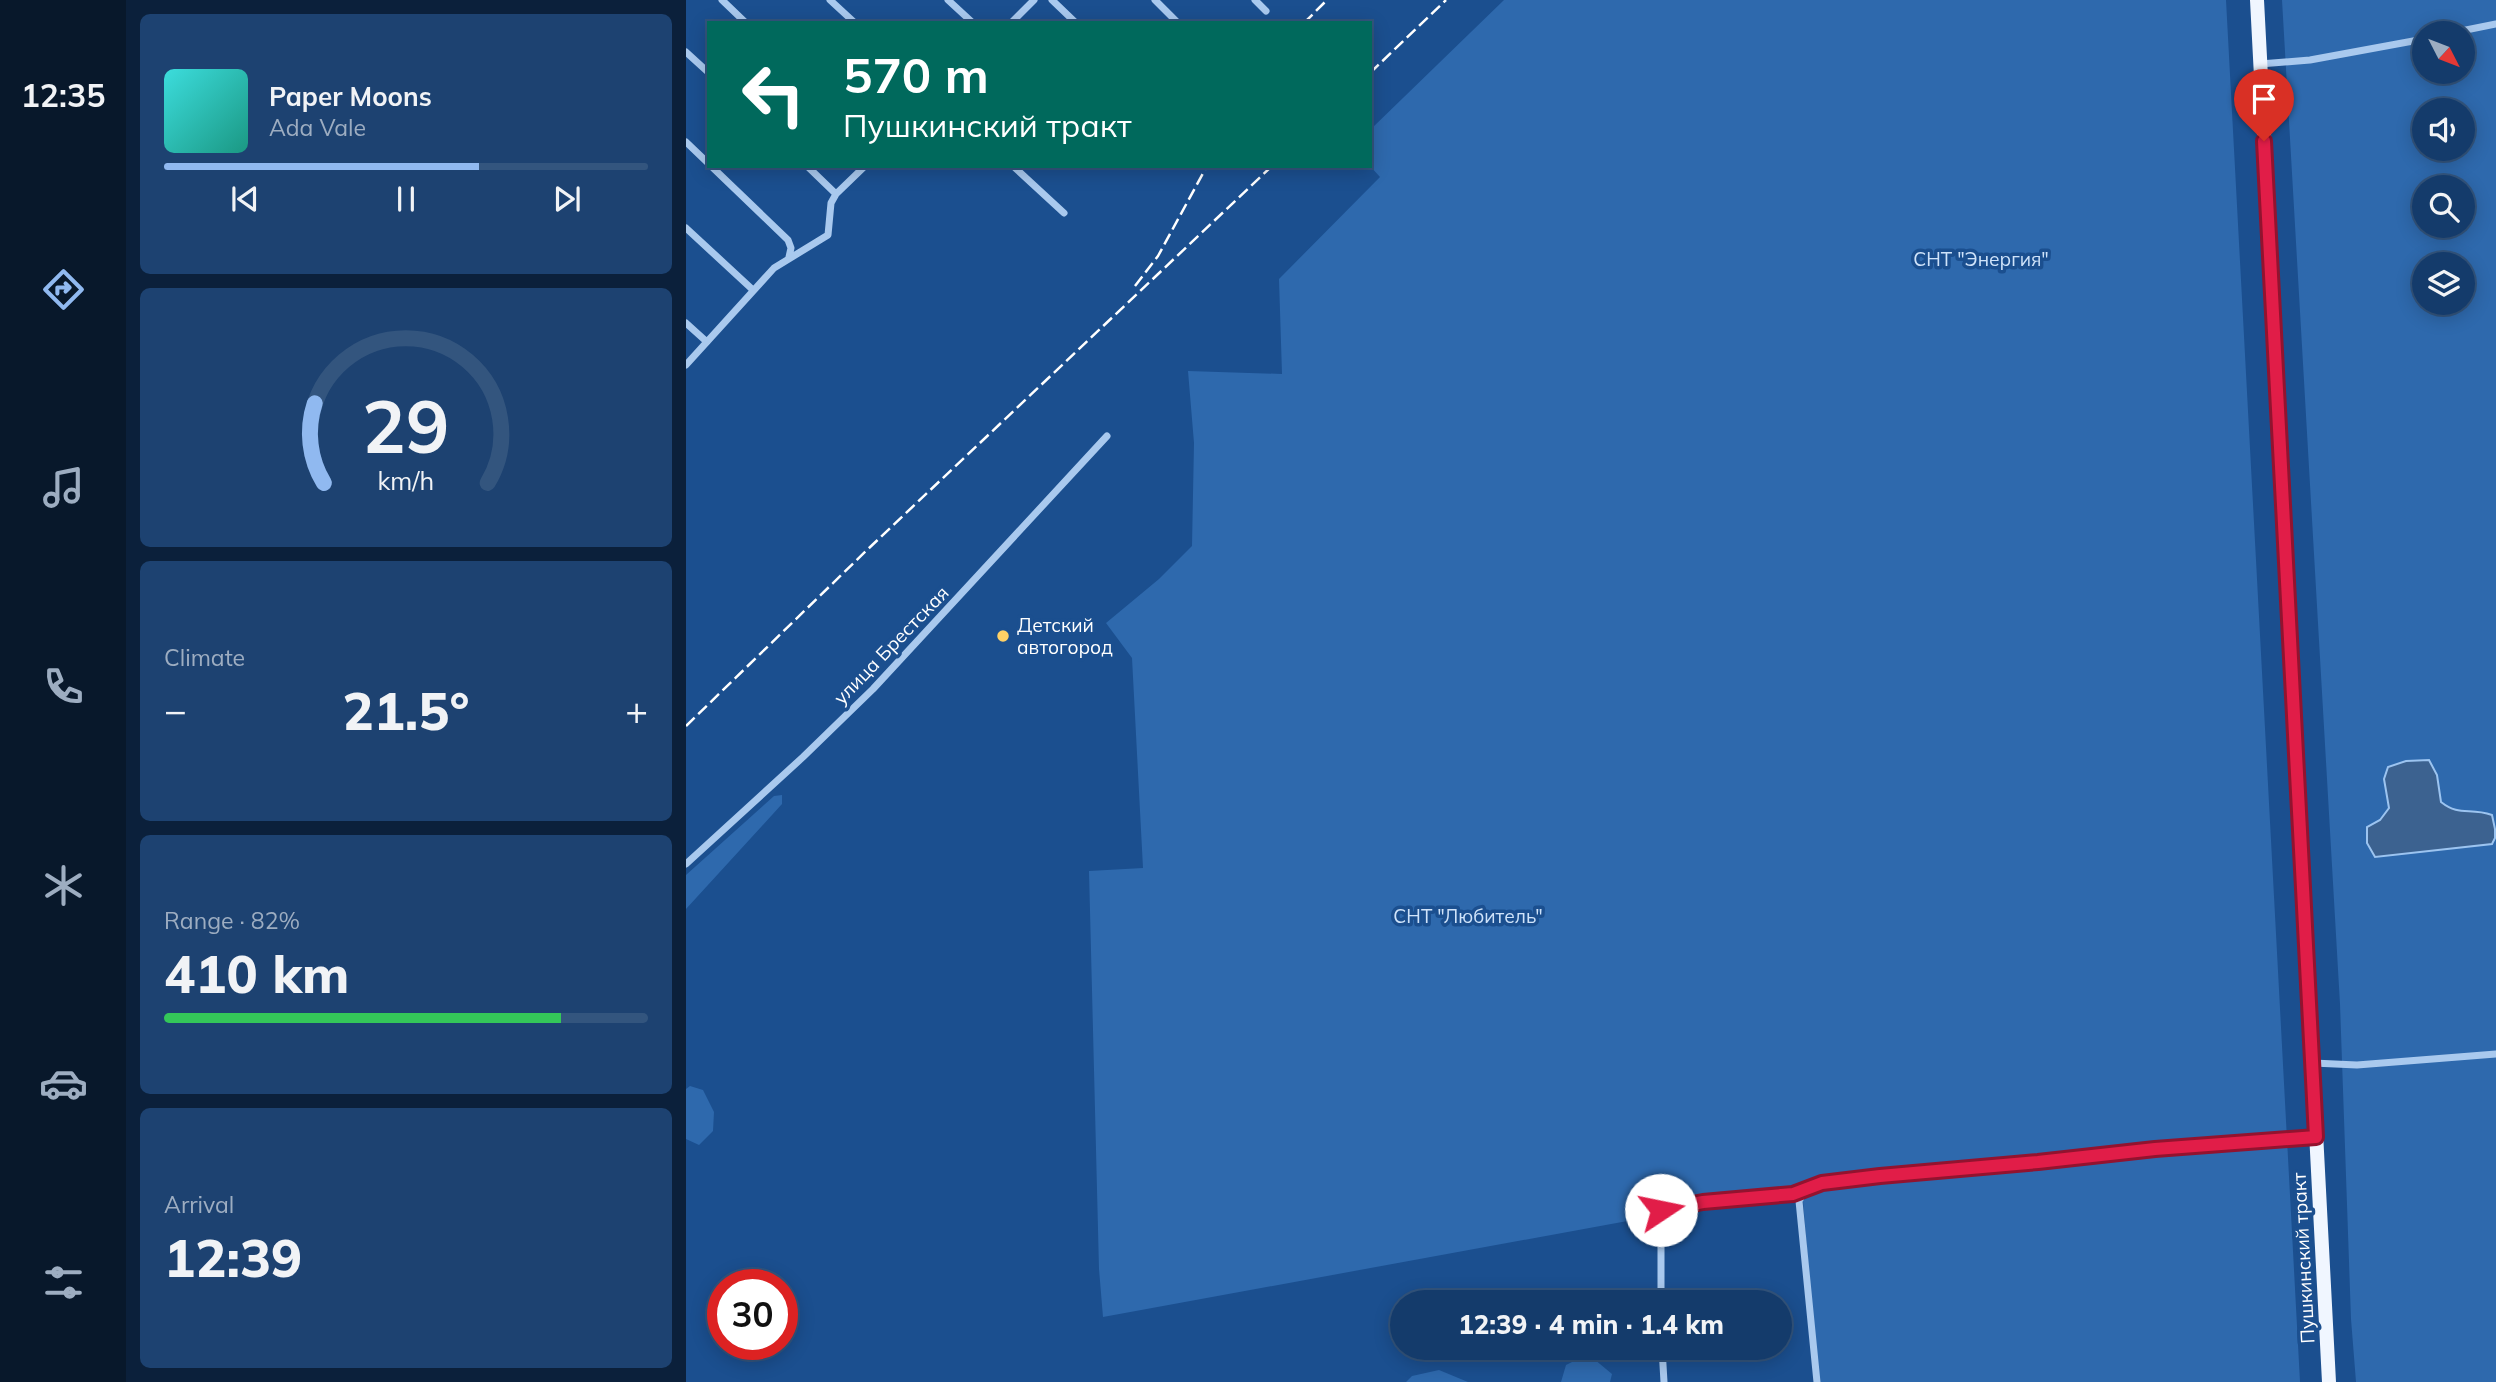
<!DOCTYPE html>
<meta charset="utf-8">
<style>
:root{--surface:#143b6b;--page:#1d4271;--text:#f1f3f6;--muted:#9dadc1;--line:#33557e;--accent:#90b9f0}
body{margin:0;font-family:Mulish,sans-serif;background:var(--page);color:var(--text);height:100vh;display:flex;flex-direction:column;font-size:26px;white-space:nowrap}
*{box-sizing:border-box;margin:0}
p{font-size:23px;color:var(--muted)}
.icon{flex:none;width:38px;height:38px;fill:none;stroke:currentColor;stroke-width:2;stroke-linecap:round;stroke-linejoin:round}
.map{position:relative;flex:1;overflow:hidden}
.drawer{display:flex;flex-direction:column;gap:14px;padding:14px;background:#0b203b;width:560px}
.drawer>*{flex:none}
.hud{position:absolute;left:21px;top:21px;width:665px;height:147px;border-radius:0px;box-shadow:0 4px 18px #0003,0 0 0 2px var(--line);background:#00695c;color:#fff;overflow:hidden}
.needle{width:46px;rotate:132deg}
.tools{position:absolute;left:1726px;top:21px;display:grid;gap:14px}
.tools a{display:grid;place-items:center;width:63px;height:63px;border-radius:50%;background:var(--surface);box-shadow:0 4px 18px #0003,0 0 0 2px var(--line);font-size:35px}
.speed{position:absolute;left:21px;top:1269px;display:flex;gap:14px;font-size:35px;font-weight:700;text-align:center}
.speed>*{display:grid;place-content:center;width:91px;height:91px;border-radius:50%;background:var(--surface);box-shadow:0 4px 18px #0003,0 0 0 2px var(--line);line-height:1}
.speed .limit{border:10px solid #d22;background:#fff;color:#111}
.pin{position:absolute;display:grid;place-items:center;width:60px;height:60px;color:#fff;margin:-72px -30px;border-radius:50% 50% 50% 0;rotate:-45deg;box-shadow:0 0 7px #0007}
.pin .icon{rotate:45deg}
.me{position:absolute;width:77px;margin:-38px;rotate:79deg;stroke-linejoin:round;filter:drop-shadow(0 0 5px #0008)}
.turn{display:flex;align-items:center;gap:24px;height:147px;padding:0 21px;font-size:32px}
.turn .icon{width:91px;height:91px;stroke-width:2.5}
.turn b{display:block;font-size:49px;line-height:60px}
.big{font-size:52px;font-weight:800;line-height:1.1}
.drawer .tile{flex:1;display:flex;flex-direction:column;justify-content:center;gap:10px;min-width:0;padding:0 24px;border-radius:10px;background:var(--page)}
.drawer .dial{align-items:center;gap:0}
.dial svg{height:182px;overflow:visible;fill:none;stroke:var(--line);stroke-width:7;stroke-linecap:round;text-anchor:middle}
.dial text{fill:var(--text);stroke:none}
.song{display:flex;align-items:center;gap:21px}
.cover{width:84px;height:84px;border-radius:10px;background:linear-gradient(135deg,hsl(180 70% 55%),hsl(170 70% 35%))}
.played{height:7px;border-radius:4px;background:linear-gradient(90deg,var(--accent) 65%,var(--line) 65%)}
.keys{display:flex;justify-content:space-around;direction:ltr}
.heat{display:flex;justify-content:space-between;align-items:center;font-size:38px;direction:ltr}
.charge{height:10px;border-radius:5px;background:linear-gradient(90deg,#34c759 82%,var(--line) 0)}
.trip{position:absolute;left:704px;top:1290px;width:402px;height:70px;border-radius:35px;background:var(--surface);box-shadow:0 4px 18px #0003,0 0 0 2px var(--line);font-weight:800;line-height:70px;text-align:center}
main{display:flex;flex:1;min-height:0}
.menu{display:flex;flex-direction:column;width:126px;justify-content:space-around;align-items:center;background:#08182b;color:var(--muted)}
.menu .icon{width:49px;height:49px}
.menu .selected{color:var(--accent)}
.menu b{font-size:32px;color:var(--text)}
.map>svg:first-child{display:block}
.green{fill:#2e69ad;fill-rule:evenodd}
.water{fill:#3c6290;stroke:#9cc4f0;stroke-width:2}
.lines{fill:none;stroke-linecap:round;stroke-linejoin:round}
.minor{stroke:#a9c9ee;stroke-width:7}
.primary{stroke:#f0f6ff;stroke-width:14}
.rail{stroke:#fff;stroke-width:2.5;stroke-dasharray:12 5;stroke-linecap:butt}
.route-casing{stroke:#92132f;stroke-width:18}
.route{stroke:#e11d48;stroke-width:12}
.poi-dot{fill:#ffd166;stroke:#1b4f8f;stroke-width:2.5}
.labels{text-anchor:middle;dominant-baseline:central;stroke-width:7;stroke-linejoin:round;paint-order:stroke}
.park-label{font-size:19px;fill:#cfe3fa;stroke:#1b4f8f}
.poi-label{font-size:19px;fill:#fff;stroke:#1b4f8f;text-anchor:start}
.street-label{font-size:19px;fill:#fff;stroke:#1b4f8f}
</style>
<main>
<nav class="menu">
<b>12:35</b>
<svg class="icon selected" aria-label="directions" viewBox="0 0 24 24"><path d="M12 3l9 9-9 9-9-9zM9 14v-3h6M13 9l2 2-2 2"/></svg>
<svg class="icon" aria-label="music" viewBox="0 0 24 24"><path d="M9 18V5l10-2v13"/><circle cx="6" cy="18" r="3"/><circle cx="16" cy="16" r="3"/></svg>
<svg class="icon" aria-label="phone" viewBox="0 0 24 24"><path d="M5 4h4l2 5-3 2q2 4 5 5l2-3 5 2v4C11 20 4 13 5 4z"/></svg>
<svg class="icon" aria-label="climate" viewBox="0 0 24 24"><path d="M12 3v18M4 7l16 10M4 17L20 7"/></svg>
<svg class="icon" aria-label="car" viewBox="0 0 24 24"><path d="M5 17H2v-5l4-1 3-4h7l3 4 3 1v5h-3M9 17h6M6 11h13"/><circle cx="7" cy="17" r="2"/><circle cx="17" cy="17" r="2"/></svg>
<svg class="icon" aria-label="filters" viewBox="0 0 24 24"><path d="M4 7h16M4 17h16"/><circle cx="9" cy="7" r="2"/><circle cx="15" cy="17" r="2"/></svg>
</nav>
<section class="drawer">
<div class="tile">
<div class="song"><i class="cover"></i><div><b>Paper Moons</b><p>Ada Vale</p></div></div>
<div class="played"></div>
<div class="keys"><svg class="icon" aria-label="previous" viewBox="0 0 24 24"><path d="M18 5L8 12l10 7zM5 5v14"/></svg><svg class="icon" aria-label="pause" viewBox="0 0 24 24"><path d="M8 5v14M16 5v14"/></svg><svg class="icon" aria-label="next" viewBox="0 0 24 24"><path d="M6 5l10 7-10 7zM19 5v14"/></svg></div>
</div>
<div class="tile dial"><svg viewBox="0 0 100 80">
<path d="M14 69A42 42 0 1 1 86 69"/>
<path d="M14 69A42 42 0 0 1 10 34" stroke="#90b9f0"/>
<text x="50" y="56" font-size="32" font-weight="700">29</text>
<text x="50" y="72" font-size="11">km/h</text>
</svg></div>
<div class="tile"><p>Climate</p>
<div class="heat"><a>−</a><b class="big">21.5°</b><a>+</a></div>
</div>
<div class="tile"><p>Range · 82%</p><b class="big">410 km</b><div class="charge"></div></div>
<div class="tile"><p>Arrival</p><b class="big">12:39</b></div>
</section>
<div class="map">
<svg width="1810" height="1382" viewBox="0 0 1810 1382">
<rect width="100%" height="100%" fill="#1b4f8f"/>
<!-- green -->
<path class="green" d="M818,0H1540L1614,1382H1132L1116,1189L417,1317L413,1269L403,871L457,868L446,658L420,623L473,579L506,546L508,443L502,371L596,374L593,279L694,177L684,166V130Z
M1596,0H1810V1382H1670L1665,1319L1654,1004ZM1738,33H1776V72H1738ZM1738,110H1776V149H1738ZM1738,187H1776V226H1738ZM1738,264H1776V303H1738Z
M96,795V804L0,909V875L88,796Z
M4,1086L17,1090L28,1112L27,1131L13,1145L0,1139V1089Z
M902,1354L926,1374L924,1382H875L880,1365Z
M753,1370L782,1382H720L726,1376Z"/>
<!-- water -->
<path class="water" d="M1743,760L1751,775L1755,802C1774,817 1783,807 1806,815L1809,829V838L1806,844L1689,857L1681,843V827L1694,820L1703,808L1698,779L1702,767L1720,761Z"/>
<g class="lines">
<!-- minor -->
<path class="minor" d="M36,0L60,23
M144,0L169,23
M262,0L287,23
M366,0L390,23
M469,0L492,23
M569,0L580,11
M325,23L348,0
M1765,33L1810,24
M0,52L23,73
M1574,64L1624,60L1738,39
M0,142L23,164
M25,166L102,240L105,248L103,257
M121,166L150,194
M327,166L378,213
M0,228L67,290
M0,323L21,342
M0,365L88,268L142,235L145,203L150,194L179,166
M0,864L117,757L187,689L421,436
M1627,1063L1671,1065L1810,1054
M975,1302V1210L1017,1202L1118,1192
M976,1348L978,1382
M1131,1382L1113,1201L1118,1192L1127,1186L1194,1176L1352,1162L1417,1154L1630,1137"/>
<!-- primary -->
<path class="primary" d="M1571,0L1643,1382"/>
<!-- rail -->
<path class="rail" d="M618,23L641,0
M684,73L760,0
M449,286L472,256L521,166
M0,726L181,550L586,166"/>
</g>
<g class="lines">
<defs>
<path id="route" d="M975,1210L1017,1202L1107,1194L1136,1183L1194,1176L1352,1162L1469,1149L1630,1137L1578,141"/>
</defs>
<!-- route casing -->
<use href="#route" class="route-casing"/>
<!-- route -->
<use href="#route" class="route"/>
</g>
<!-- markers -->
<circle class="poi-dot" cx="317" cy="636" r="7"/>
<g class="labels">
<!-- park labels -->
<g class="park-label">
<text x="1295" y="259">СНТ "Энергия"</text>
<text x="782" y="916">СНТ "Любитель"</text>
</g>
<!-- poi labels -->
<g class="poi-label">
<text x="331" y="625">Детский<tspan x="331" dy="22">автогород</tspan></text>
</g>
<!-- street labels -->
<g class="street-label">
<text transform="translate(205 645) rotate(-46)">улица Брестская</text>
<text transform="translate(1617 1258) rotate(-93)">Пушкинский тракт</text>
</g>
</g>
</svg>
<div class="tools">
<a><svg class="needle" viewBox="-14 -14 28 28"><path d="M0-13l5 13h-10z" fill="#e53935"/><path d="M0 13l5-13h-10z" fill="#9dadc1"/></svg></a>
<a><svg class="icon" aria-label="sound" viewBox="0 0 24 24"><path d="M4 9h4l5-4v14l-5-4H4zM17 9q2 3 0 6"/></svg></a>
<a><svg class="icon" aria-label="search" viewBox="0 0 24 24"><circle cx="10" cy="10" r="6"/><path d="M15 15l6 6"/></svg></a>
<a><svg class="icon" aria-label="layers" viewBox="0 0 24 24"><path d="M12 4l9 5-9 5-9-5zM3 14l9 5 9-5"/></svg></a>
</div>
<div class="speed"><div class="limit">30</div></div>
<div class="pin" style="left:1578px;top:141px;background:#d93025"><svg class="icon" aria-label="arrive" viewBox="0 0 24 24"><path d="M6 21V4h12l-3 4 3 4H6"/></svg></div>
<svg class="me" style="left:975px;top:1210px" viewBox="-20 -20 40 40"><circle r="19" fill="#fff"/><path d="M0-13L10 11 0 6-10 11z" fill="#e11d48"/></svg>
<div class="trip">12:39 · 4 min · 1.4 km</div>
<div class="hud">
<div class="turn"><svg class="icon" aria-label="left" viewBox="0 0 24 24"><path d="M17 20v-9H6M10 6l-5 5 5 5"/></svg><div><b>570 m</b>Пушкинский тракт</div></div>
</div>
</div>
</main>
